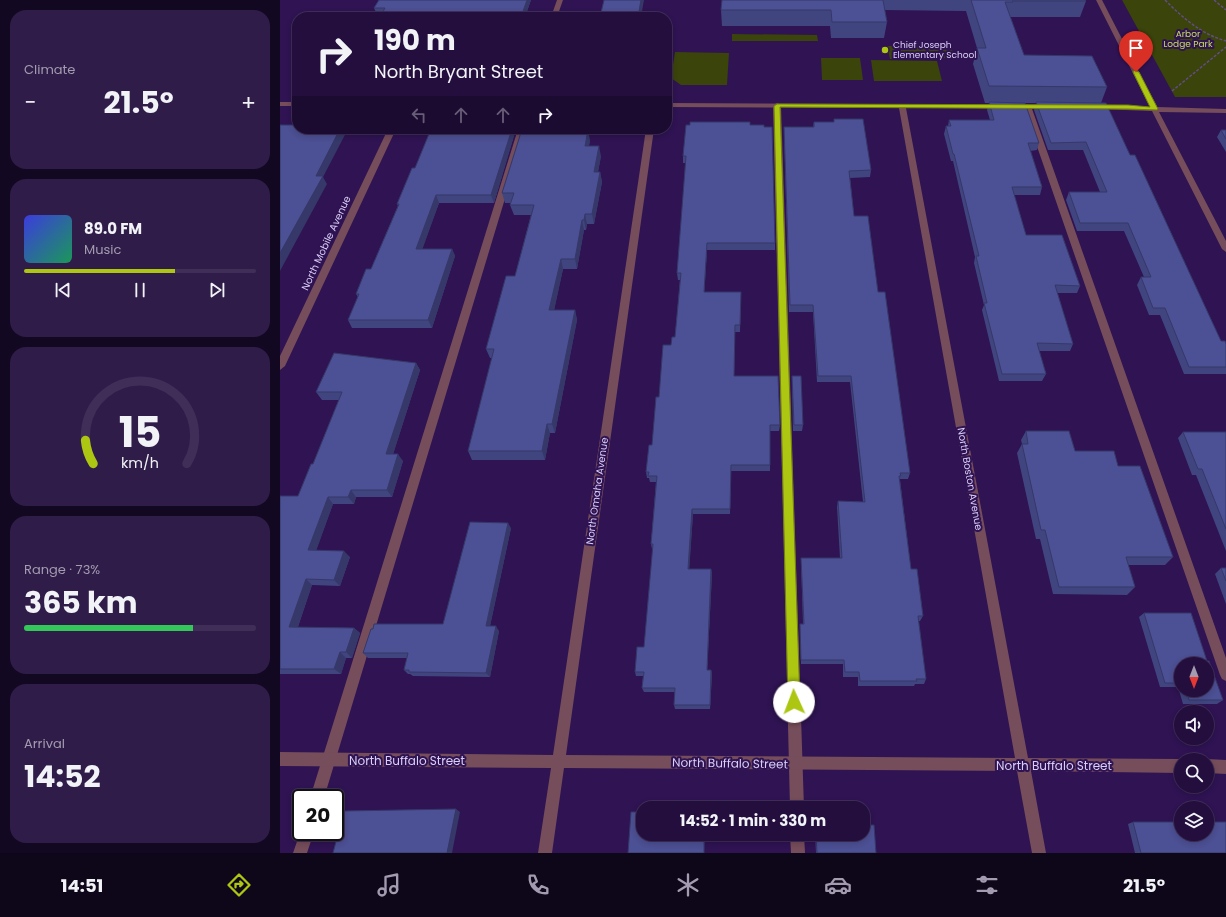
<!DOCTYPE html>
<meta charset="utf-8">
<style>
:root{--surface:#230e3e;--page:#2f1c49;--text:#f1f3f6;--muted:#a39cb0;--line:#402e58;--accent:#acc611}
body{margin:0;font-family:Poppins,sans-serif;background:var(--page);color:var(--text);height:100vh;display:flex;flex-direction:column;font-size:15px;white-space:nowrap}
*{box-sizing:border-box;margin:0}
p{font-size:13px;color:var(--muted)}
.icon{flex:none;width:22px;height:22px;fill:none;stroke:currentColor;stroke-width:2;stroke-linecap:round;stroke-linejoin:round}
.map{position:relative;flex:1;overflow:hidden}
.drawer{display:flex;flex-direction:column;gap:10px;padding:10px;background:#130822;width:280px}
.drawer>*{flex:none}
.banner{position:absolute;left:12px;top:12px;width:380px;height:122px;border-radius:16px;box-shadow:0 2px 6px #0003,0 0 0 1px var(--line);background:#230e3e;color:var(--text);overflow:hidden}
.needle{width:26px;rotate:180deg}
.controls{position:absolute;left:894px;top:657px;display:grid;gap:8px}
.controls a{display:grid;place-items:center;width:40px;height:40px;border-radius:50%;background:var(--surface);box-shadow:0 2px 6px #0003,0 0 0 1px var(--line);font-size:20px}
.speed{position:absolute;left:12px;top:789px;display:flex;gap:8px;font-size:20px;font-weight:700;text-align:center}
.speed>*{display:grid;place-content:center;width:52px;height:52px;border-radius:50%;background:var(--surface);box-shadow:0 2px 6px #0003,0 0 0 1px var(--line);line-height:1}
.speed .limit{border:2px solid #111;border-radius:6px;background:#fff;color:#111}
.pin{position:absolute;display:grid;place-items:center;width:34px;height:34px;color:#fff;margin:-41px -17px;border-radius:50% 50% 50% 0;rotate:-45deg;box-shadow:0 0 4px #0007}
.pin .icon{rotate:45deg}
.me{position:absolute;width:44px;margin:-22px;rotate:358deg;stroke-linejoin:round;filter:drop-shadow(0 0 3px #0008)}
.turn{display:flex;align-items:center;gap:14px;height:84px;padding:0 16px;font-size:18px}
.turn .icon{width:52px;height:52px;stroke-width:2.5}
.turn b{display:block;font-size:28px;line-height:34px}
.lanes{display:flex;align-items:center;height:38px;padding:0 16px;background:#0003;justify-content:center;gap:20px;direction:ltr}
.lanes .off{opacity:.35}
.big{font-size:30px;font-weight:700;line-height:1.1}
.drawer .widget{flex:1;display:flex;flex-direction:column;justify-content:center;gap:6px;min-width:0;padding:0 14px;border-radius:16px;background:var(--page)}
.drawer .dial{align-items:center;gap:0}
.dial svg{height:104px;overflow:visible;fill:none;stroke:var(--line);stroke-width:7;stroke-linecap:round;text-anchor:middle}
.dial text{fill:var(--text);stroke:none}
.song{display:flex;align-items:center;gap:12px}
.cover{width:48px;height:48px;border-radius:6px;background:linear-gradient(135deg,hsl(240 70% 55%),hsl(150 70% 35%))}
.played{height:4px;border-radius:2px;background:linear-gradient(90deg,var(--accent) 65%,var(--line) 65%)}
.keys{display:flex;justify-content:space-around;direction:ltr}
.heat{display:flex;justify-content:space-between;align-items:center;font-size:22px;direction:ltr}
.charge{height:6px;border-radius:3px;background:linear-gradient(90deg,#34c759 73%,var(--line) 0)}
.trip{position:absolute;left:356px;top:801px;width:234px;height:40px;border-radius:16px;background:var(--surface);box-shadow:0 2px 6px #0003,0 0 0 1px var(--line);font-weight:700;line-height:40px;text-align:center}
.tabs{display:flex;height:64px;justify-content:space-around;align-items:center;background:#0e0619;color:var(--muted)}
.tabs .icon{width:28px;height:28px}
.tabs .selected{color:var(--accent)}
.tabs b{font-size:18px;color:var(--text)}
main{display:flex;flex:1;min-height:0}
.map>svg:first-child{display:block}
.green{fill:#3a440b}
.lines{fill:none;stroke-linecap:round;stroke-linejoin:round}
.path{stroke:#634c84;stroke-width:1.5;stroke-dasharray:3 1.5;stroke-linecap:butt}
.lane{fill:#764d5a;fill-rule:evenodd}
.street{fill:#764d5a;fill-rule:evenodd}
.wall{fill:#41457f;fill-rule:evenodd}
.shaded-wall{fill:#353868}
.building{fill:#4c5094;stroke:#353868}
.route{fill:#acc611;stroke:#70810b}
.poi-dot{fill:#acc611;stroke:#2f1353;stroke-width:1.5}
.labels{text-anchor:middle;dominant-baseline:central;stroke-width:4;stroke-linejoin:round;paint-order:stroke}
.far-park-label{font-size:9px;fill:#c7df5b;stroke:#2f1353}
.far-poi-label{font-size:9px;fill:#dacff6;stroke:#2f1353;text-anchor:start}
.street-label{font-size:10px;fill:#dacff6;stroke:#2f1353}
.near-street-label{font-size:12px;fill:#dacff6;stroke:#2f1353}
</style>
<main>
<section class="drawer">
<div class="widget"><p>Climate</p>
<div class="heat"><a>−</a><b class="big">21.5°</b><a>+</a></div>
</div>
<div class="widget">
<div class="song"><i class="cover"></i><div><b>89.0 FM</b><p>Music</p></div></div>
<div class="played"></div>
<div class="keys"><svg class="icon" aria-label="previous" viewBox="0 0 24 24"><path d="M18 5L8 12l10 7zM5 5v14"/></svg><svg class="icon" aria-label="pause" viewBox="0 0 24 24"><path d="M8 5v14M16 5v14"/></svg><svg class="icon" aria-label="next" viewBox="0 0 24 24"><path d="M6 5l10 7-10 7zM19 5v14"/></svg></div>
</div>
<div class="widget dial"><svg viewBox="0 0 100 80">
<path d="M14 69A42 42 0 1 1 86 69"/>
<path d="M14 69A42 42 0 0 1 8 51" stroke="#acc611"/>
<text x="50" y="56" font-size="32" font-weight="700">15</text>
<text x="50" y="72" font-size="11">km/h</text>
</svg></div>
<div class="widget"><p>Range · 73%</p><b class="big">365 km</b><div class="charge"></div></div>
<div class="widget"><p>Arrival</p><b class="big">14:52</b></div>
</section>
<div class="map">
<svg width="946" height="853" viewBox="0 0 946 853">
<rect width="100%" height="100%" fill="#2f1353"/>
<!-- green -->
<path class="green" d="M842,0H946V97H895Z
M452,34L537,35L538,41H452Z
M670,45L675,58L610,59L607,46Z
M395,52L449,53L447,85H401L391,78Z
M541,58H580L583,80H542Z
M591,60L657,61L662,81H594Z"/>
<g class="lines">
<!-- path -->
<path class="path" d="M885,0C903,18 921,34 946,41
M934,0L946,10
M892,91L946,47"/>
<!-- lane -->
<path class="lane" d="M497,103L501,105L524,808H510L493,105Z
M747,104L751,106L946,658V681L942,679L940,675L743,106Z
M238,129H246L44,798H30Z
M21,830V832H34L27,853H13Z
M510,834H524L525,853H511Z"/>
<!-- street -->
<path class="street" d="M277,0H283L277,17H271Z
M816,0H822L877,107L946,109V113L879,112L946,241V252L942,249L872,111L816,109L812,107L816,105L870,107Z
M0,102H17V106H0Z
M387,103L770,105L772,106L768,108H626L748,758L901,759L902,760H901V773L751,771L766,853H752L737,771L284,768L272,853H258L271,768L0,766V752L273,755L366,129H374L286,755L735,758L619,108L387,107Z
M108,129H116L5,366L0,370V356Z
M927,759L946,760V774L927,773V760H926Z"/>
</g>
<!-- wall -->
<path class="wall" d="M99,0H251L245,17L97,15L94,8Z
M442,0H805L806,1L800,17H730L744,55L827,87L821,103L850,155L941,341L946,344V374H904L880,315H869L857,285L861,277H864L844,231H797L786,200L789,192H820L803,150H768L754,110L756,103H745L759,143L757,150L750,151L762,187L760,195H734L746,235L800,286L797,293H777L793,344L790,351H759L766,374L762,381H719L702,310L704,305L694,263L695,257L673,161H671L664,134L666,126H668L669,120H710L707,110L709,103H705L693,64L697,48L686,11L604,10L607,22L604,38H551L550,26H442L441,10Z
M554,119L591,170L590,177L570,178L574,216L598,292L630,473L628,479H620V480L631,569L643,616L640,621H638L646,679L644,684H635L634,686H578V677H563V664H521L520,628V624H523L521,563V558H560L557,507L558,501L583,502L570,382H537L533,312H509L504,127H533L534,122H554Z
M470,125L495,243V250H427L424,292H461L460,332H455L454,376L500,425L499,431H490V471H451L450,514H413L409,569H431L432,574L427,670H431L432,674L430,709H395L394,705L395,692H364L362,688L363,676H356L355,672L364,647L373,549H372L371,544L376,482H370L369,478H367L366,472L372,445L379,397L391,345L395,337L400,280H398L397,273L406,163H403V156Z
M236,129L214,203H159L142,249H172L175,256L152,328H72L68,320L78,297L76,294L91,269L118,206L117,204L135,168Z
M242,129H279V130L310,140L309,146L321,156L318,172H320L322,182L314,224H307L306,230H304L297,269H283L274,310H295L297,320L275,433H270L265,460H192L188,451L212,358H210L206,349L235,276L251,215H234L230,205L231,203H225L222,193Z
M941,130H946V152L937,137Z
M136,363L140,370L113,454L123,461L112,497H76L74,504H53L36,550L70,557L60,586L32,585L18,627L74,628L80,633L72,658H66L61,674H0V496H18L33,464L59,400H42L36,392Z
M512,376L523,425L522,431H513L512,382Z
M746,431L795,451L838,466L893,557L885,565H848L855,587L847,595L773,594L760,539H756L737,453L742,444L741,440Z
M903,432H946V551L916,475H912L898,438Z
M231,528L210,626L219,631L210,677L133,676L130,674H128L124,670L127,658H88L83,653L163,624Z
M941,568H946V604L935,574Z
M864,613L927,661L943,700L937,704H903L898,687H880L859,617ZM901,664L927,690H901Z
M853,822L946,853H855L848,824Z
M535,834H583L596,853H536Z"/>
<!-- shaded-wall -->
<path class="shaded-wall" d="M247,0H251L245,17H241Z
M361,0H364L361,17H358Z
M60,129H68L43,177L47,184L0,271V253L36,176Z
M232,129H236L214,203L211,195Z
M308,130L310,140L307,156L305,146Z
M319,146L321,156L316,182L314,172Z
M320,172L322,182L314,224L312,214Z
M156,195L159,203L140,256L136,249Z
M305,214L307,224L306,230L304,220Z
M302,220L304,230L297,269L295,259Z
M427,243V250L424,299V292Z
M172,249L175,256L152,328L148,320Z
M281,259L283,269L272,320L269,310Z
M295,310L297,320L275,433L272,424Z
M136,363L140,370L111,461L106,454Z
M267,424L270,433L265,460L262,451Z
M118,454L123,461L112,497L107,490Z
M71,490L76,497L74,504L68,497Z
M48,497L53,504L34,557L28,550Z
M412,509L413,514L409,574L408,569Z
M228,523L231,528L209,631L206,626Z
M64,551L70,557L60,586L54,580Z
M431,569L432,574L427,674V670Z
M26,579L32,585L16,632L9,627Z
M216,626L219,631L210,677L206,673Z
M74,628L80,633L72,658L66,652Z
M60,652L66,658L61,674L54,669Z
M431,670L432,674L430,709V705Z
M176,809L180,812L172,853H167Z
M424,834H425L424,853Z"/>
<!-- building -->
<path class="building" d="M99,0H247L241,17H100L105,8H94Z
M324,0H361L358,17H320Z
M442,0H603L607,22H552L551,10H441Z
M691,0H805L806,1H732L733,2H725L744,55L812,56L827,87L709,86L697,48H706Z
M709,102L745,103L759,143H748L762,187H732L746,235H782L800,286L775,285L793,344L757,343L766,374H722L704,303H707L696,256H699L674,154H673L666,126H671L669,120H714Z
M756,102L826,103L850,155H855L941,341H945L946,344V367H909L885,308H873L861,277H871L848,223H800L789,192H827L806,142L771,143Z
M554,119H583L591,170L569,171L574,216H588L598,292H605L630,473H620L621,476H619L631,569H637L643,616H638L646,679H636L637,681H580L579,672H565L564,660H521L520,624H524L521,558H562L558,501L585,502L571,376H538L533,305H510L504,127H534V122H554Z
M17,120V129H60L36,176H43L0,253V125H14Z
M410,122H470V125H484V127H492L495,243H427L424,292H461L460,325H455L454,376H498L500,425H490V465H451L450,509H412L408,569H431L427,670H431L430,705H394L395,688H362L364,672H355L357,647H364L373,544H371L377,476H368L369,472H366L369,445H372L376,397H379L383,345H391L392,337H395L401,273H397L406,156H403L406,125H410Z
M151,129H232L211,195H156L136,249H172L148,320H68L79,294H76L86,269H91L119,204H117L132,168H135Z
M242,129L308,130L305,146H319L314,172H320L312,214H305L304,220H302L295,259H281L269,310H295L272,424H267L262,451H188L214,349H206L226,276H235L254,205H230L234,193H222Z
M941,130H946V139Z
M54,353L136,363L106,454H118L107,490H71L68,497H48L28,550L64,551L54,580L26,579L9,627L74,628L66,652H60L54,669H0V496H18L31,464H33L62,392H36Z
M512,376H521L523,425H514Z
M746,431H789L795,451H834L838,466H860L893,557H846L855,587H779L765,530H761L742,444H748Z
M903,432H946V529L922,469H918Z
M190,522L228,523L206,626H216L206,673L129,672V670H124L128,653H83L91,629H93L94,624H163Z
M941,568H946V581Z
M864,613H911L927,661H929L943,700H909L906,690H927V664H901V683H885Z
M176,809L167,853H53L64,811Z
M351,812H363V834H424V853H348Z
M853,822H901V834H927V822H946V853H861Z
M583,825H594L596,853H537L536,834H583Z"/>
<!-- route -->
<path class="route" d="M854,70L859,72L878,109L877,110L848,109L500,107L520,702L518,706L514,707L510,706L508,702L494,106L497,104L848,105L870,107L853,72Z"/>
<!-- markers -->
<circle class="poi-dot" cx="605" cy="50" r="4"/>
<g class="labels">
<!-- far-park labels -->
<g class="far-park-label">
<text x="908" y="34">Arbor<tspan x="908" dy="10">Lodge Park</tspan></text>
</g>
<!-- far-poi labels -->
<g class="far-poi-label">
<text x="613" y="45">Chief Joseph<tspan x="613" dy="10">Elementary School</tspan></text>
</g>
<!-- street labels -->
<g class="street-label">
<text transform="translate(46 243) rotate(-65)">North Mobile Avenue</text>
<text transform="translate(690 479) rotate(80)">North Boston Avenue</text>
<text transform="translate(317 491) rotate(-82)">North Omaha Avenue</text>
</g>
<!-- near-street labels -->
<g class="near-street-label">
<text x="127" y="760">North Buffalo Street</text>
<text transform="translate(450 763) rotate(1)">North Buffalo Street</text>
<text x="774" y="765">North Buffalo Street</text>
</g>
</g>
</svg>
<div class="controls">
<a><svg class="needle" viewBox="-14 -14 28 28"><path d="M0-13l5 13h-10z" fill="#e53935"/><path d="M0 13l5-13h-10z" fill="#a39cb0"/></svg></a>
<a><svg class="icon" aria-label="sound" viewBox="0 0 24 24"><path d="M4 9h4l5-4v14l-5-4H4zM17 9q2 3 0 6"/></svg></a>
<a><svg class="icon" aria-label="search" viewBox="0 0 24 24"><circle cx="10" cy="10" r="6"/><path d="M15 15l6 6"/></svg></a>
<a><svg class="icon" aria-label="layers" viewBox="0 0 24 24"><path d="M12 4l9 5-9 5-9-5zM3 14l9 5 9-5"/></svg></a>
</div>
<div class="speed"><div class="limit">20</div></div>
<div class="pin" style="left:856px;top:72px;background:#d93025"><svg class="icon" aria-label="arrive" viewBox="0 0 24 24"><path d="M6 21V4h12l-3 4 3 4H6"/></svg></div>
<svg class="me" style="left:514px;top:702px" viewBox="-20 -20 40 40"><circle r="19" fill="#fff"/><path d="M0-13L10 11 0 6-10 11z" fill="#acc611"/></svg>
<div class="trip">14:52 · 1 min · 330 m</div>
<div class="banner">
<div class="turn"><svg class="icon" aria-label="right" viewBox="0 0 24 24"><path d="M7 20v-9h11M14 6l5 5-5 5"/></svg><div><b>190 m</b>North Bryant Street</div></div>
<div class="lanes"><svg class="icon off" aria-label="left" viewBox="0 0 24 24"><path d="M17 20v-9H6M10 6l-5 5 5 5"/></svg><svg class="icon off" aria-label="ahead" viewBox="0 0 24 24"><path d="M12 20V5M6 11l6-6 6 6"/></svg><svg class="icon off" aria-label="ahead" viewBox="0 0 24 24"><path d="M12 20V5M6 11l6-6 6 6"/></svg><svg class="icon" aria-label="right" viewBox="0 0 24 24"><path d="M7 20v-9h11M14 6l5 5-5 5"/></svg></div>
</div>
</div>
</main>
<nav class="tabs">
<b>14:51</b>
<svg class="icon selected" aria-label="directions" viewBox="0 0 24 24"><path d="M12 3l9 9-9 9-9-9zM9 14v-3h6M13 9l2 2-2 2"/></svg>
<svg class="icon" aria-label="music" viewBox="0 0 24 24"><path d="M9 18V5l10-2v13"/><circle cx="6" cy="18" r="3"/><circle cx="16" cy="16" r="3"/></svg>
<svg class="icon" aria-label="phone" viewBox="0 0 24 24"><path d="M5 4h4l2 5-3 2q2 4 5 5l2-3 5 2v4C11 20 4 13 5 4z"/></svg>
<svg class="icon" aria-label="climate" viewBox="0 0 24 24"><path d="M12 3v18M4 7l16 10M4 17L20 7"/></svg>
<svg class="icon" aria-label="car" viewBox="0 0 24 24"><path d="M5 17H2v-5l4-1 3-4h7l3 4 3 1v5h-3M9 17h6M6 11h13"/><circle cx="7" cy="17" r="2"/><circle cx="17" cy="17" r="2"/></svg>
<svg class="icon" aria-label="filters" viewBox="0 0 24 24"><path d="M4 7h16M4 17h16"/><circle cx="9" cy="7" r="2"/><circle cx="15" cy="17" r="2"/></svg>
<b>21.5°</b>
</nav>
